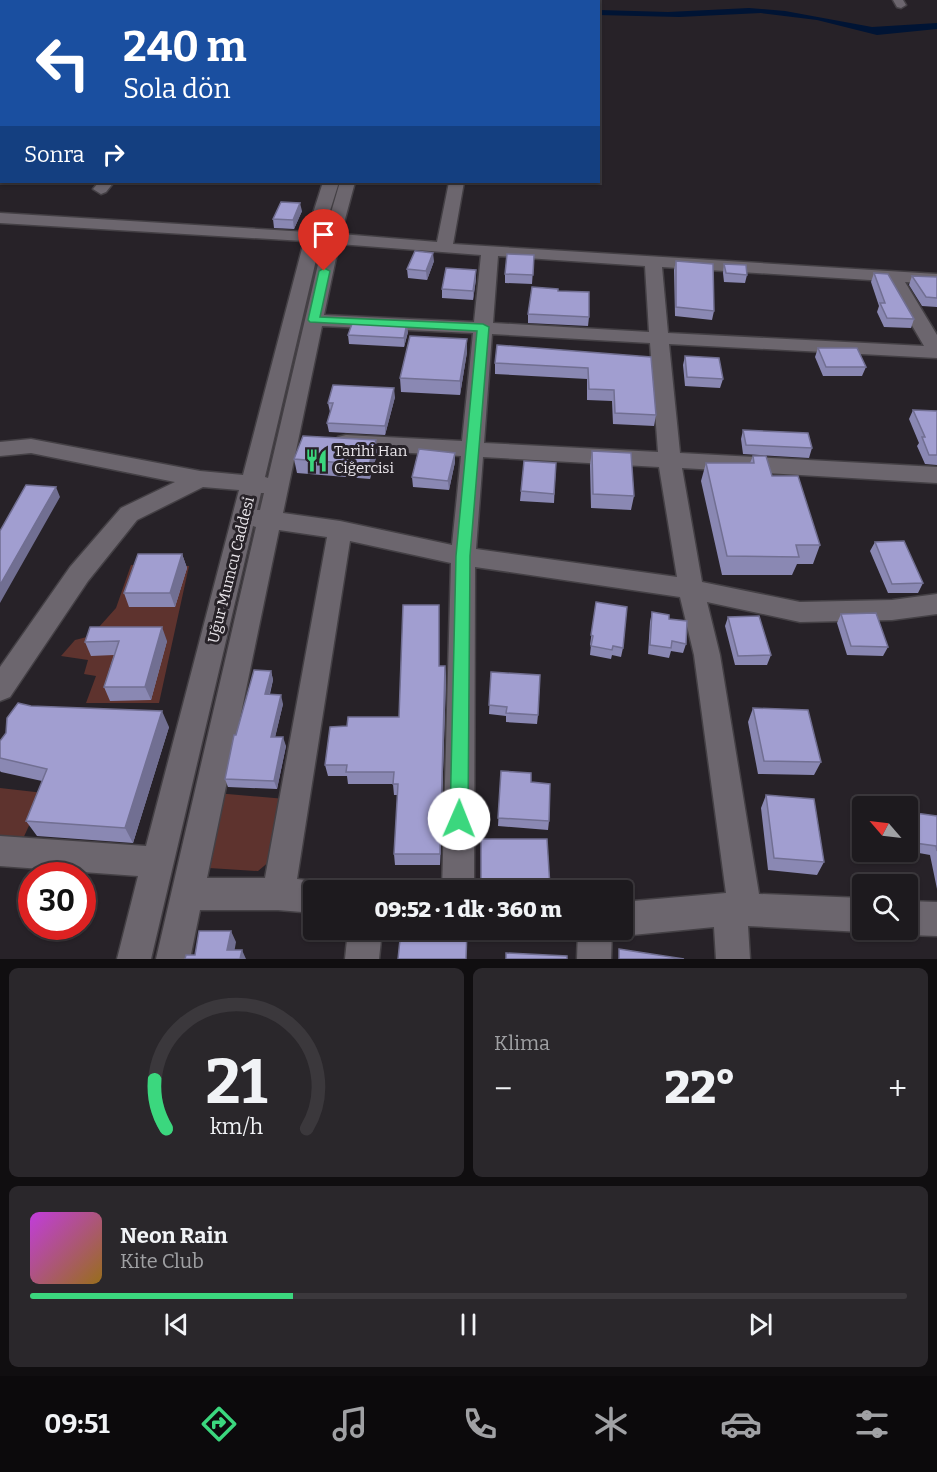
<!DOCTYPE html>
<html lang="tr">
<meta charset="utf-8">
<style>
:root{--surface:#1d1a1e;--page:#2a272b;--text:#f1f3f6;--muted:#a0a1a4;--line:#3b383c;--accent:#3bd77e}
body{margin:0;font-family:Bitter,serif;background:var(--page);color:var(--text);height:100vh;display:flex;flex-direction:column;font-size:22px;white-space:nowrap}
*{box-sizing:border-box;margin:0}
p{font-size:20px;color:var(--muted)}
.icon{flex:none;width:33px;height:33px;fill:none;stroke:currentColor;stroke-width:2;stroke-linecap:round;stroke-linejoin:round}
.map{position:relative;height:959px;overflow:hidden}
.details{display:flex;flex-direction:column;gap:9px;padding:9px;background:#100e10;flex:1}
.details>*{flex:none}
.top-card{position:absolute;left:0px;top:0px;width:600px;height:183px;box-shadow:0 2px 4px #0004,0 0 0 2px var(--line);background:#1a4fa0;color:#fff;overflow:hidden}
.needle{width:39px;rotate:298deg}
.tools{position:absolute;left:852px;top:796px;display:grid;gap:12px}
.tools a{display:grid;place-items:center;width:66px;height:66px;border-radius:6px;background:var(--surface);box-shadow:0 2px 4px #0004,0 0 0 2px var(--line);font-size:30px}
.speed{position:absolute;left:18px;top:862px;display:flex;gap:12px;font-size:30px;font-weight:700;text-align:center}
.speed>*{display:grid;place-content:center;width:78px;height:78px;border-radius:50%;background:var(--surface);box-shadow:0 2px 4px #0004,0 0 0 2px var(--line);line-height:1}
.speed .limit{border:9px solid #d22;background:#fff;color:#111}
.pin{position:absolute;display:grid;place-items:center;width:51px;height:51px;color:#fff;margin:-62px -26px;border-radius:50% 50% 50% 0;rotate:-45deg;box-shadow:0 0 6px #0007}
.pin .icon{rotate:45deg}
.me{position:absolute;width:66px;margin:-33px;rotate:1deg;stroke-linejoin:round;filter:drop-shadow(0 0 4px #0008)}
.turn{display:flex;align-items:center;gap:21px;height:126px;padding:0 24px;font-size:27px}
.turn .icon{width:78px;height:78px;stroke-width:2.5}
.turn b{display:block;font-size:42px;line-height:51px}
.then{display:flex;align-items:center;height:57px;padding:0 24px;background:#0003;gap:12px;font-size:22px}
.big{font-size:45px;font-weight:800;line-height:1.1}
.details .tile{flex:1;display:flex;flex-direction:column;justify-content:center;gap:9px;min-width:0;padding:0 21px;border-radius:9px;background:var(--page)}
.details .dial{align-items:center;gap:0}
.dial svg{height:156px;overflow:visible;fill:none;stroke:var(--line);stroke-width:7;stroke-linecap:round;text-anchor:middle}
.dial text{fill:var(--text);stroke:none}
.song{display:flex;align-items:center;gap:18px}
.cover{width:72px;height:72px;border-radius:9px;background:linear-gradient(135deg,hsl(290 70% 55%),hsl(40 70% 35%))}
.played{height:6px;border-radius:3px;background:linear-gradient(90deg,var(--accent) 30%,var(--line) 30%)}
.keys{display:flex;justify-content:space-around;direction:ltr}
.heat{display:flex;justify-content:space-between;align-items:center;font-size:33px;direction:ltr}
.details .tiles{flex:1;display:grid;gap:9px;grid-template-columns:1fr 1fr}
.tile:last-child{grid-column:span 2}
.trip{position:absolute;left:303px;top:880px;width:330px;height:60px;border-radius:6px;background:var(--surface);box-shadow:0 2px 4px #0004,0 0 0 2px var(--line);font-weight:800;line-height:60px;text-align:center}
.menu{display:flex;height:96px;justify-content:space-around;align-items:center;background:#0c0a0c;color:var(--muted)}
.menu .icon{width:42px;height:42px}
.menu .active{color:var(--accent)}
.menu b{font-size:27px;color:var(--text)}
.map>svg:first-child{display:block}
.green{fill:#5e332e}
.water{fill:#001434}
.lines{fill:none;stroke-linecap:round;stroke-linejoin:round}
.minor-casing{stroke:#444045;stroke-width:3}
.minor{fill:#6c666e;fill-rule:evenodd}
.wall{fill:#8a88b3}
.shaded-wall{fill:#716f92}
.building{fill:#a19ed0;stroke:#716f92;stroke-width:1.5}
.route{fill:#3bd77e;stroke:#268c52;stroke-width:1.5}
.labels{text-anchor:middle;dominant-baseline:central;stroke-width:6;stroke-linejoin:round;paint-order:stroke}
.poi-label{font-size:15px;fill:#eae6eb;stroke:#272228;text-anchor:start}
.street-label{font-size:15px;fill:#eae6eb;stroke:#272228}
</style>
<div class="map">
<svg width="937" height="959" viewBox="0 0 937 959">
<rect width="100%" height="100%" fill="#272228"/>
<!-- green -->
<path class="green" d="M131,565L189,566L159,703H86L96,676L84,674L88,660L61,656L75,640L91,636L116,608Z
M0,788L44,793L21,843L0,841Z
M216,793L286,799L276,856L258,871L209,868Z"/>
<!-- water -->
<path class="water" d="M749,8L785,11L872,27L937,23V29L877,35L817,20L761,13L679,17L598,15L599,10L668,12Z"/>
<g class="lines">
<defs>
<path id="minor" d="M0,0H6L7,2H2L0,5Z
M251,0H279L250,2Z
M383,0H393V2H383Z
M893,0H903L906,5L901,8L897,7Z
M2,58V66L0,67V59Z
M0,99H2V107H0Z
M99,182H114L106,192L101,194L93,189Z
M323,182H339L323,233H325L340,182H355L341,234L437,242L449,182H464L453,244L937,274V284L905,282L937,335V358L669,344L680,453L937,467V483L682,468L702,582L800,602L892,600L937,594V614L892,620L800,622L707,602L720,655L759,894L862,898V930H866L862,932L748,926L750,959H716L714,927L622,936L612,931L611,959H577L578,930H622V902L726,893L694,655L680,597L475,567L474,891H442L451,563L350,541L297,879L314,881L326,885L328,891H314V913L278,910H200L190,959H156L256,527L253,526L151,959H117L138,876L0,866V836L146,846L239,490L203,487L137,520L88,581L10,697L0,701V667L70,567L121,508L175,482L31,453L0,456V442L31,439L200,471L243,475L304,241L0,223V213L307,232ZM320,243H323L268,478L265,477ZM339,244L481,255L474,322L324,315ZM498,256L645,266L649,332L493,323ZM662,267L886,281L924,346L668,333ZM322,326L473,333L462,441L346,435L338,437L335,442L338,447L346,449L461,456L452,545L340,521L283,513ZM492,334L650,343L658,452L484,443ZM483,457L659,467L677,577L476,549ZM261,493H264L260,510H257ZM279,530L327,537L265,878H207Z
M908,901L937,902V936L908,935L897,930H908Z
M348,930H382L379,959H345Z"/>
</defs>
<!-- minor casing -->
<use href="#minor" class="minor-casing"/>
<!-- minor -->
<use href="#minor" class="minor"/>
</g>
<!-- wall -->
<path class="wall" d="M302,211L294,229L274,228L273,219Z
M534,255L532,284L505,283V274Z
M434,261L427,280L408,278L407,269Z
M676,261L714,311L712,320L675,316L674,270Z
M724,264L747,275L745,283L724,282L723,273Z
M476,270V279L473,300L442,298V289Z
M874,273L914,319L911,328L884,327L877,312L879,306L871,282Z
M912,276L937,277V307L922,306L909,285Z
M558,291L589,317L588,326L528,323V314Z
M408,332L404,347L349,344L348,335Z
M467,339V352L460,395L401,392L400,378Z
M818,348L866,367L862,376H823L815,357Z
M685,356L723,379L720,388L685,386L683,365Z
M651,357L656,415L654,426L613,424L612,401L587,400V379L495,374V363Z
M395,397L385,435L329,432L327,423L330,412L328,403Z
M913,410L937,411V465L925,464L917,446L919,443L909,419Z
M743,430L812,448L809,458L743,454L741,439Z
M592,451L634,496L631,510L591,508L590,465Z
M455,453V462L449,490L413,487L412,477Z
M377,454L370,479L297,473L294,459Z
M753,456L772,476L820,545L813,564H797L792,575H722L701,481L706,463H750Z
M556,463L554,503L520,501L521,491Z
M875,542L923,583L918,593H888L870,551Z
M182,554L187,568L175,607H129L124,593Z
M596,602L623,648L621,657L612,655L611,659L590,655L591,645H590Z
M439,605V666H445L446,679L440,865H395L394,854L398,795H394L393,784H348L347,776H328L325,765L347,726L399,717Z
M652,612L669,619L686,644L683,653L671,651L669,658L648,654L650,622Z
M841,614L888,647L883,656L847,655L837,623Z
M728,617L771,655L767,665H735L725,626Z
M167,641L151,700L110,701L104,687L114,655L91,656L85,642Z
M271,671L273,680L270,694L283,704L275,737L286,746L277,789L228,787L225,779L236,735Z
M491,672L538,715L537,724L506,722V716L489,714Z
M31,706L169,727L133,843L37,836L26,821L42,781L1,772L0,771V741Z
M753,708L821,762L814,775L758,774L748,722Z
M501,771L531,782L549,821L548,830L498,826Z
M766,795L824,862L817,875L768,870L761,808Z
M908,811V812L937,816V889L930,855L908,851Z
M481,839L550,887L549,891H481Z"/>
<!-- shaded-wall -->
<path class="shaded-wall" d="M300,203L302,211L294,229L293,220Z
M433,253L434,261L427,280L426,271Z
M476,270V279L473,300V291Z
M407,323L408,332L404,347V338Z
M467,339V352L460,395V381Z
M394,388L395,397L385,435V426Z
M376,440L377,454L370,479L369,465Z
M455,453V462L449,490L448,481Z
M56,487L60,497L0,603V585Z
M182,554L187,568L175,607L170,593Z
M162,627L167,641L151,700L145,687Z
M445,666L446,679L440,865V854Z
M271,671L273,680L267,703L265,694Z
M281,695L283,704L273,746L271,737Z
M162,711L169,727L133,843L125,828Z
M283,737L286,746L277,789L274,781Z
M231,931L236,942L233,959L227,950Z
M242,950L246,959H240Z"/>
<!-- building -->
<path class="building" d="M281,202L300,203L293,220L273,219Z
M415,251L433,253L426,271L407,269Z
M507,254L534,255L533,275L505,274Z
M676,261L713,264L714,311L676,307Z
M724,264L746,265L747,275L726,273Z
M446,268L476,270L473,291L442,289Z
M874,273L888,274L914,319L887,318L880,303H885Z
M912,276L937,277V298L926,297Z
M532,287L558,289V291L589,292V317L528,314Z
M353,321L407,323L404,338L348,335Z
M410,336L467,339L460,381L400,378Z
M497,345L651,357L656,415L615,413L614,390L589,389L588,368L495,363Z
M818,348H857L866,367H826Z
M685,356L719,358L723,379L687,377Z
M333,385L394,388L385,426L327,423L333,403H328Z
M913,410L937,411V455H929L922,437H925Z
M743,430L808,433L812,448L746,445Z
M303,436L376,440L369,465L294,459Z
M419,449L455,453L448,481L412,477Z
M592,451L631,453L634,496L593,494Z
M753,456H766L772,476H798L820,545H796L799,557L727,556L706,463H754Z
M524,461L556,463L554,494L521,491Z
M26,485L56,487L0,585V531Z
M904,541L923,583L892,584L875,542Z
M138,554H182L170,593H124Z
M596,602L627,607L623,648L613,646L612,650L591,646L593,636L591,635Z
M403,605H439V666H445L440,854H394L398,784H393L394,772H346L347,765H325L330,727L347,726L348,717H399Z
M652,612L669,615V619L687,621L686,644L672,641L671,648L650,645Z
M876,613L888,647L851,646L841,614Z
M759,616L771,655L738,656L728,617Z
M90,627H162L145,687H104L119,641L85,642Z
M254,670L271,671L265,694L281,695L271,737H283L274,781L225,779L234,735H236Z
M491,672L540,675L538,715L506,713L507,707L489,705Z
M18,703L31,706L162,711L125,828L26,821L47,769L0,758V741L6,733L7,718Z
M753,708L808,710L821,762L764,761Z
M501,771L531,773V782L550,784L549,821L498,818Z
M766,795L814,799L824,862L774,858Z
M882,802L906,806L907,807H883Z
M908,811V812L937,816V851L936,846L908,842Z
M481,839H547L550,887L481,886Z
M401,930H467L466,959H398Z
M199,931H231L227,950H242L240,959H185L186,955H195Z
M619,949L684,959H619Z
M506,953L567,956V959H506Z"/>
<!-- route -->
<path class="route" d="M324,268L330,271L320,317L483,324L489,327L470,556L468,819L466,825L459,828L453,825L450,819L456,556L477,331L310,322L308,320L319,271Z"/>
<!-- icons -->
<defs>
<symbol id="restaurant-bare" viewBox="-9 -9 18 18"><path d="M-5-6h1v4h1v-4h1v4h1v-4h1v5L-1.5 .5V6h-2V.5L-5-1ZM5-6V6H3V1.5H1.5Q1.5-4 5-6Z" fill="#3bd77e" stroke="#272228" stroke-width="2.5" paint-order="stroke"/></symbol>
</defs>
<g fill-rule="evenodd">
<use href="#restaurant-bare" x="300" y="444" width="33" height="33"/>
</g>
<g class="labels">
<!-- poi labels -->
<g class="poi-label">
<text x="334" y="451">Tarihi Han<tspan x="334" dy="17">Ciğercisi</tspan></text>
</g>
<!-- street labels -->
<g class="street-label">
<text transform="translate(231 570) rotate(-76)">Uğur Mumcu Caddesi</text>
</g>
</g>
</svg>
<div class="tools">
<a><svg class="needle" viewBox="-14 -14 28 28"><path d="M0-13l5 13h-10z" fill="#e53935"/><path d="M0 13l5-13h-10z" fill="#a0a1a4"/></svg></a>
<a><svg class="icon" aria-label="search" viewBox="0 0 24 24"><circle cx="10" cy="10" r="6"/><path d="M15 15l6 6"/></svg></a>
</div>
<div class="speed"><div class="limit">30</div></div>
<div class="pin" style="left:324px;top:271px;background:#d93025"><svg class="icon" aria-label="arrive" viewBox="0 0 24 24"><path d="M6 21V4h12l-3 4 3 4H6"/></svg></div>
<svg class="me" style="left:459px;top:819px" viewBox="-20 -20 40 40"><circle r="19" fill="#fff"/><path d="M0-13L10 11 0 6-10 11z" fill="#3bd77e"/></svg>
<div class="trip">09:52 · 1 dk · 360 m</div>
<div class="top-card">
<div class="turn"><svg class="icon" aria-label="left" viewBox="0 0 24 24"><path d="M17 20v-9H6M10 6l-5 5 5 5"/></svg><div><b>240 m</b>Sola dön</div></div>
<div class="then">Sonra<svg class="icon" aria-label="right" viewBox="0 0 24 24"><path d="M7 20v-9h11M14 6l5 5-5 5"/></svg></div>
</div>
</div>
<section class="details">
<div class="tiles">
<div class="tile dial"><svg viewBox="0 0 100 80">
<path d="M14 69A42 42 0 1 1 86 69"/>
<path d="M14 69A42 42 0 0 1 8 44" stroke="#3bd77e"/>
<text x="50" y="56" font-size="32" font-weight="700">21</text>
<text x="50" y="72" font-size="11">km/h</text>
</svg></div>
<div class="tile"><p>Klima</p>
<div class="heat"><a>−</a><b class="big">22°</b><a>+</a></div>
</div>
<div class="tile">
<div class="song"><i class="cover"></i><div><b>Neon Rain</b><p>Kite Club</p></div></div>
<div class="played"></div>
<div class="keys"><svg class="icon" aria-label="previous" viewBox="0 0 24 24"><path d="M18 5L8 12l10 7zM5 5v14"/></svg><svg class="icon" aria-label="pause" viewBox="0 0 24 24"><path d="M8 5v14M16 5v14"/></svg><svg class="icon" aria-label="next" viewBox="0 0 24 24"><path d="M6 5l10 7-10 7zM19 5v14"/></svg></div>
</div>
</div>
</section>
<nav class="menu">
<b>09:51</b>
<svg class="icon active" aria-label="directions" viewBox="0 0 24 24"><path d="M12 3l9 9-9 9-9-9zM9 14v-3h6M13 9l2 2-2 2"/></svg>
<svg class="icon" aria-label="music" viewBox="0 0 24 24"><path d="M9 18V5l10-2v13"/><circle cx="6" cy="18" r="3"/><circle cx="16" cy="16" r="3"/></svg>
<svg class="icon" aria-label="phone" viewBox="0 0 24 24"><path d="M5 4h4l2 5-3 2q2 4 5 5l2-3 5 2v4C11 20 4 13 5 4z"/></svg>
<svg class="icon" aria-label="climate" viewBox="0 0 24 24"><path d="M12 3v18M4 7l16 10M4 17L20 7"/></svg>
<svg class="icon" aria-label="car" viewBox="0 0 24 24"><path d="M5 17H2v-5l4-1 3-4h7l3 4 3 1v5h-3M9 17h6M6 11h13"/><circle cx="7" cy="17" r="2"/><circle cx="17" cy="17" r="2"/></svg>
<svg class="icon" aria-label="filters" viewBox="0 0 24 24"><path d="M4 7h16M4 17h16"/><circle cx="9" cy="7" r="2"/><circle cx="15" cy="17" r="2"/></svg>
</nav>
